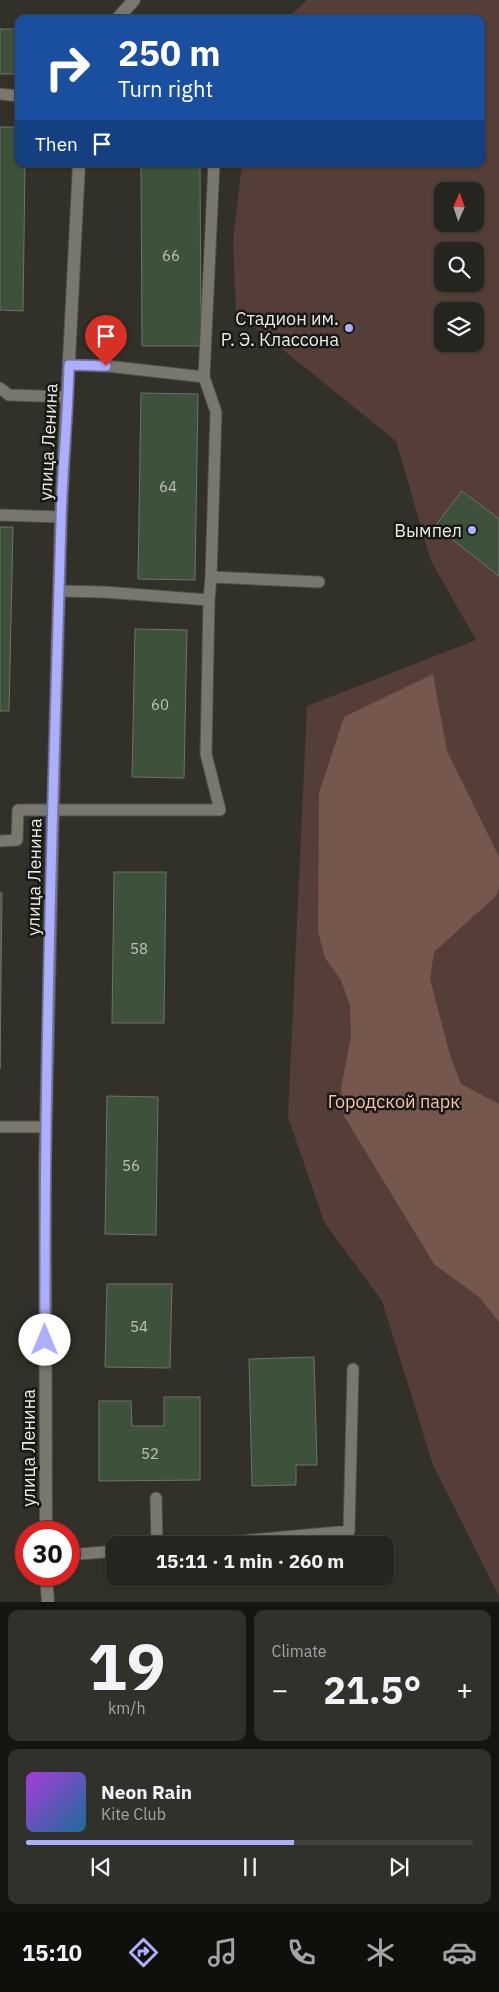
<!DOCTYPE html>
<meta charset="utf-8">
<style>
:root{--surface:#25251f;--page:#31312c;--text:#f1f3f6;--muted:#a3a5a4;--line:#42423d;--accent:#acaffb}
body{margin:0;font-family:"IBM Plex Sans",sans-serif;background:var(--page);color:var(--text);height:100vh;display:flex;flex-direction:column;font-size:19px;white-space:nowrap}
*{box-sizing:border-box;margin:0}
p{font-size:16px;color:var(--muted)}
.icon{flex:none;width:28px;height:28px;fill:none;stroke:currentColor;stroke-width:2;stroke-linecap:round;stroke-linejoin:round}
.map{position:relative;height:1602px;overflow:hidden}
.sheet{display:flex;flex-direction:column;gap:8px;padding:8px;background:#141411;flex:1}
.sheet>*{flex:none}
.top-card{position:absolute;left:15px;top:15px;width:470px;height:152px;border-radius:10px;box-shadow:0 1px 4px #0004,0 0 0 1px var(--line);background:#1a4fa0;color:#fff;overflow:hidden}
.needle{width:32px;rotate:3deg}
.fabs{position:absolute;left:434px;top:182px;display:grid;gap:10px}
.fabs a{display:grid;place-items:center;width:50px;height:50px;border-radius:10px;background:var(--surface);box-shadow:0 1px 4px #0004,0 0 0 1px var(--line);font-size:25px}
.speed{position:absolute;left:15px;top:1521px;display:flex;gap:10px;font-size:25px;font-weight:700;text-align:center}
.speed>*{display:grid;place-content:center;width:65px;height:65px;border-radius:50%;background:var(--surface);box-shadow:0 1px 4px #0004,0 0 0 1px var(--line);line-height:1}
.speed .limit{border:8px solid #d22;background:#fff;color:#111}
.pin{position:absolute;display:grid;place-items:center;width:42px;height:42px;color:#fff;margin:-51px -21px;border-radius:50% 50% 50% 0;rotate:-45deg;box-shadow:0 0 5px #0007}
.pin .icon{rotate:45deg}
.me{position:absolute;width:55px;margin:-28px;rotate:0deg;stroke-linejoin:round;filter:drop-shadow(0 0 4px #0008)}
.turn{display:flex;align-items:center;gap:18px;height:105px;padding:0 20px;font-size:22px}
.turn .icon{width:65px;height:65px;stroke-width:2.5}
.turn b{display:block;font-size:35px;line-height:42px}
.then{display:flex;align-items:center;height:48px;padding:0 20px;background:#0003;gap:10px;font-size:19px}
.big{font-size:38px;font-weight:700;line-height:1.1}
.sheet .card{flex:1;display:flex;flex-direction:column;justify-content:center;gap:8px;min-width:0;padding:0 18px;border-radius:10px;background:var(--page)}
.sheet .dial{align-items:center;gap:0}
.dial b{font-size:65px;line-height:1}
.song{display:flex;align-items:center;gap:15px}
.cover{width:60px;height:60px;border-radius:8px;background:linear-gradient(135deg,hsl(280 70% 55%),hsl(200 70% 35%))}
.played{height:5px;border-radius:2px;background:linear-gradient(90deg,var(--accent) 60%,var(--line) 60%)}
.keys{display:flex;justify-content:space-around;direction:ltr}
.heat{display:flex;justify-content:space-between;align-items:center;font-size:28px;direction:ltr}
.sheet .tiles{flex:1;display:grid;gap:8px;grid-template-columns:1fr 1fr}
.card:last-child{grid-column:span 2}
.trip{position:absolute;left:106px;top:1536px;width:288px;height:50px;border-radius:10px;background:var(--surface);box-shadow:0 1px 4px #0004,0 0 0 1px var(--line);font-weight:700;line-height:50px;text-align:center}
.tab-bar{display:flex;height:80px;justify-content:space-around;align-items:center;background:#0f0f0c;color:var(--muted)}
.tab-bar .icon{width:35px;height:35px}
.tab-bar .active{color:var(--accent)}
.tab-bar b{font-size:22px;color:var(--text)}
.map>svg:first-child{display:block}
.green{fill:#543e37;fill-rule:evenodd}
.forest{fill:#76574d}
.building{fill:#3d513b;stroke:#6d736c}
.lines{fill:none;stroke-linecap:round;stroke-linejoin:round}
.lane-casing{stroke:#4f4f49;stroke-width:13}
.street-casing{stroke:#4f4f49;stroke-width:14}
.lane{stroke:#78786f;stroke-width:11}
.street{stroke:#78786f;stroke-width:12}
.route-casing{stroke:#7072a3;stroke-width:12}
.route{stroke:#acaffb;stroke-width:9}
.poi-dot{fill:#acaffb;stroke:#181915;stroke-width:2}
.labels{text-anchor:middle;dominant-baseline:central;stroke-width:5;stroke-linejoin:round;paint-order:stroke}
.number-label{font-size:15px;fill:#bfc4ba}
.poi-label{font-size:18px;fill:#eaeae5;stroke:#181915;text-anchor:end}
.street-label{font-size:18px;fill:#eaeae5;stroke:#181915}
.park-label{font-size:18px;fill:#fbbfac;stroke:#181915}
</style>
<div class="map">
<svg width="499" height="1602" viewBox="0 0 499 1602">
<rect width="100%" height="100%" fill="#313129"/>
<!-- green -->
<path class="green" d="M307,0H499V1596L433,1465L382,1301L324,1222L288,1117L307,706L476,640L431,561L396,441L236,312L233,241L242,164H481V19H287ZM442,191H475V224H442ZM442,251H475V284H442ZM442,311H475V344H442Z"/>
<!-- forest -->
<path class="forest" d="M433,674L447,751L499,857V887L496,896L434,952L430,979L450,1055L461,1084L499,1104V1322L479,1297L434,1264L344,1116L341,1088L351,1036L350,1006L341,980L325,958L318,932L319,793L344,717Z"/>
<!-- building -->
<path class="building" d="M0,29H19V74H0Z
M0,127H19V164H25L23,311L0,310Z
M141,164H200L201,346H142Z
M141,393L198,394L195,580L138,579Z
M462,491L499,519V576L435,526Z
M0,527H13L9,711H0Z
M135,629L187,630L184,778L132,777Z
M114,872H166L164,1023H112Z
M0,893H2L0,1069Z
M107,1096L158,1097L156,1235L105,1234Z
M107,1284H172L170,1368L105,1367Z
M314,1357L317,1465H296V1485L252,1486L249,1359Z
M164,1397H200V1480L99,1481V1401H131L132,1426H164Z"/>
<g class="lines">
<defs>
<path id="lane" d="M0,94L19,96
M69,365L107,366L204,377L214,164
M204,377L216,412L211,577
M0,388L9,395L68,397
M0,515L61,517
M59,591L104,592L209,600L211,577L319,582
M0,841L17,840L18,810H220L206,754L209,600
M0,1127H46
M156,1498L157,1545
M197,1545L349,1531L353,1369
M69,1555L115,1551"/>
<path id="street" d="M117,19L134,0
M46,1532L45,1167L53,809L61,517L79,164
M46,1575L48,1602"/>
</defs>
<!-- lane casing -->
<use href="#lane" class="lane-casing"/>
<!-- street casing -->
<use href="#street" class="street-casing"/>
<!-- lane -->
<use href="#lane" class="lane"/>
<!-- street -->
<use href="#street" class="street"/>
</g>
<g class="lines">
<defs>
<path id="route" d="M45,1340C44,1067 53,795 61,522C62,470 68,418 69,365L106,366"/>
</defs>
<!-- route casing -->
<use href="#route" class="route-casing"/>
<!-- route -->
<use href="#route" class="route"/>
</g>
<!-- markers -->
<g class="poi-dot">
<circle cx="349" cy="328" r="5"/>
<circle cx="472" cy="530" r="5"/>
</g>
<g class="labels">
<!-- number labels -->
<g class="number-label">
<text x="171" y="255">66</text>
<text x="168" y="486">64</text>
<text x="160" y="704">60</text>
<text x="139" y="948">58</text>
<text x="131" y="1165">56</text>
<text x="139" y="1326">54</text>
<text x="150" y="1453">52</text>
</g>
<!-- poi labels -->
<g class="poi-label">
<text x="339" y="318">Стадион им.<tspan x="339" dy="21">Р. Э. Классона</tspan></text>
<text x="462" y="530">Вымпел</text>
</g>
<!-- street labels -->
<g class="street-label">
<text transform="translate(48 442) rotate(-87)">улица Ленина</text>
<text transform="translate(34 877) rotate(-89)">улица Ленина</text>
<text transform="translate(28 1448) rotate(-90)">улица Ленина</text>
</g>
<!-- park labels -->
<g class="park-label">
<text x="394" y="1101">Городской парк</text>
</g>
</g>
</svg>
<div class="fabs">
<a><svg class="needle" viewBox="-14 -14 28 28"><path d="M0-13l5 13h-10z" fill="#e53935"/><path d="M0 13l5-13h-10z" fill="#a3a5a4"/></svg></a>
<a><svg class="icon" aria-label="search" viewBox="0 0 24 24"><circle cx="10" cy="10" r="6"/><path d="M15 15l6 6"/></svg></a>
<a><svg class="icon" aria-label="layers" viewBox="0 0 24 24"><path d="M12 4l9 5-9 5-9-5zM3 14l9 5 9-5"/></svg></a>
</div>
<div class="speed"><div class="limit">30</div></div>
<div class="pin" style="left:106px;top:366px;background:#d93025"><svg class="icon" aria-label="arrive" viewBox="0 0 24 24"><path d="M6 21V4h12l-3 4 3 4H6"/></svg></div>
<svg class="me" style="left:45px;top:1340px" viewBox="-20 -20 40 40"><circle r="19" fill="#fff"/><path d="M0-13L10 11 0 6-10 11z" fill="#acaffb"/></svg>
<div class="trip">15:11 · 1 min · 260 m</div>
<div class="top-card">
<div class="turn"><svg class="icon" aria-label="right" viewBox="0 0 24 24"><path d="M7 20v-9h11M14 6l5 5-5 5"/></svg><div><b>250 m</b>Turn right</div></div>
<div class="then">Then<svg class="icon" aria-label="arrive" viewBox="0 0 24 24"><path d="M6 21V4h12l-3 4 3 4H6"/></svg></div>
</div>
</div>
<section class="sheet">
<div class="tiles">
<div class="card dial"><b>19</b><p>km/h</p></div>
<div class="card"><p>Climate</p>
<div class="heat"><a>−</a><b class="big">21.5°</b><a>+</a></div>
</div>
<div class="card">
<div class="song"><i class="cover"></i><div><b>Neon Rain</b><p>Kite Club</p></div></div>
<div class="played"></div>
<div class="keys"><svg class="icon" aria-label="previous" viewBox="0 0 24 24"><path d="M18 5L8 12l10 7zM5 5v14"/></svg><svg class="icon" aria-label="pause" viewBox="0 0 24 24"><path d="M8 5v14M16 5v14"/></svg><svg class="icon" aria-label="next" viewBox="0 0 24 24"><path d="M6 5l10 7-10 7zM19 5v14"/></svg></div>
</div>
</div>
</section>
<nav class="tab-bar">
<b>15:10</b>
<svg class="icon active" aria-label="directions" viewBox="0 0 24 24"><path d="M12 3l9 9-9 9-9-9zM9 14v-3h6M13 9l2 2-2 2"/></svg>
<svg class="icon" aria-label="music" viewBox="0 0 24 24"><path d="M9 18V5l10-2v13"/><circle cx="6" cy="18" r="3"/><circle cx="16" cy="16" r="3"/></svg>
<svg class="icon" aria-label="phone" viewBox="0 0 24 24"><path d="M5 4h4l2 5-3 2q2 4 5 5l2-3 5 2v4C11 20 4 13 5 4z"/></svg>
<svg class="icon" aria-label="climate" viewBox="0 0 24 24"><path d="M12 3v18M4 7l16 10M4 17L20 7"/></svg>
<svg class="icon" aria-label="car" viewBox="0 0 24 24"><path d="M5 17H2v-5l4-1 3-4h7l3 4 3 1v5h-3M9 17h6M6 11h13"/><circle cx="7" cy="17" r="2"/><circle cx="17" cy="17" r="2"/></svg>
</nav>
